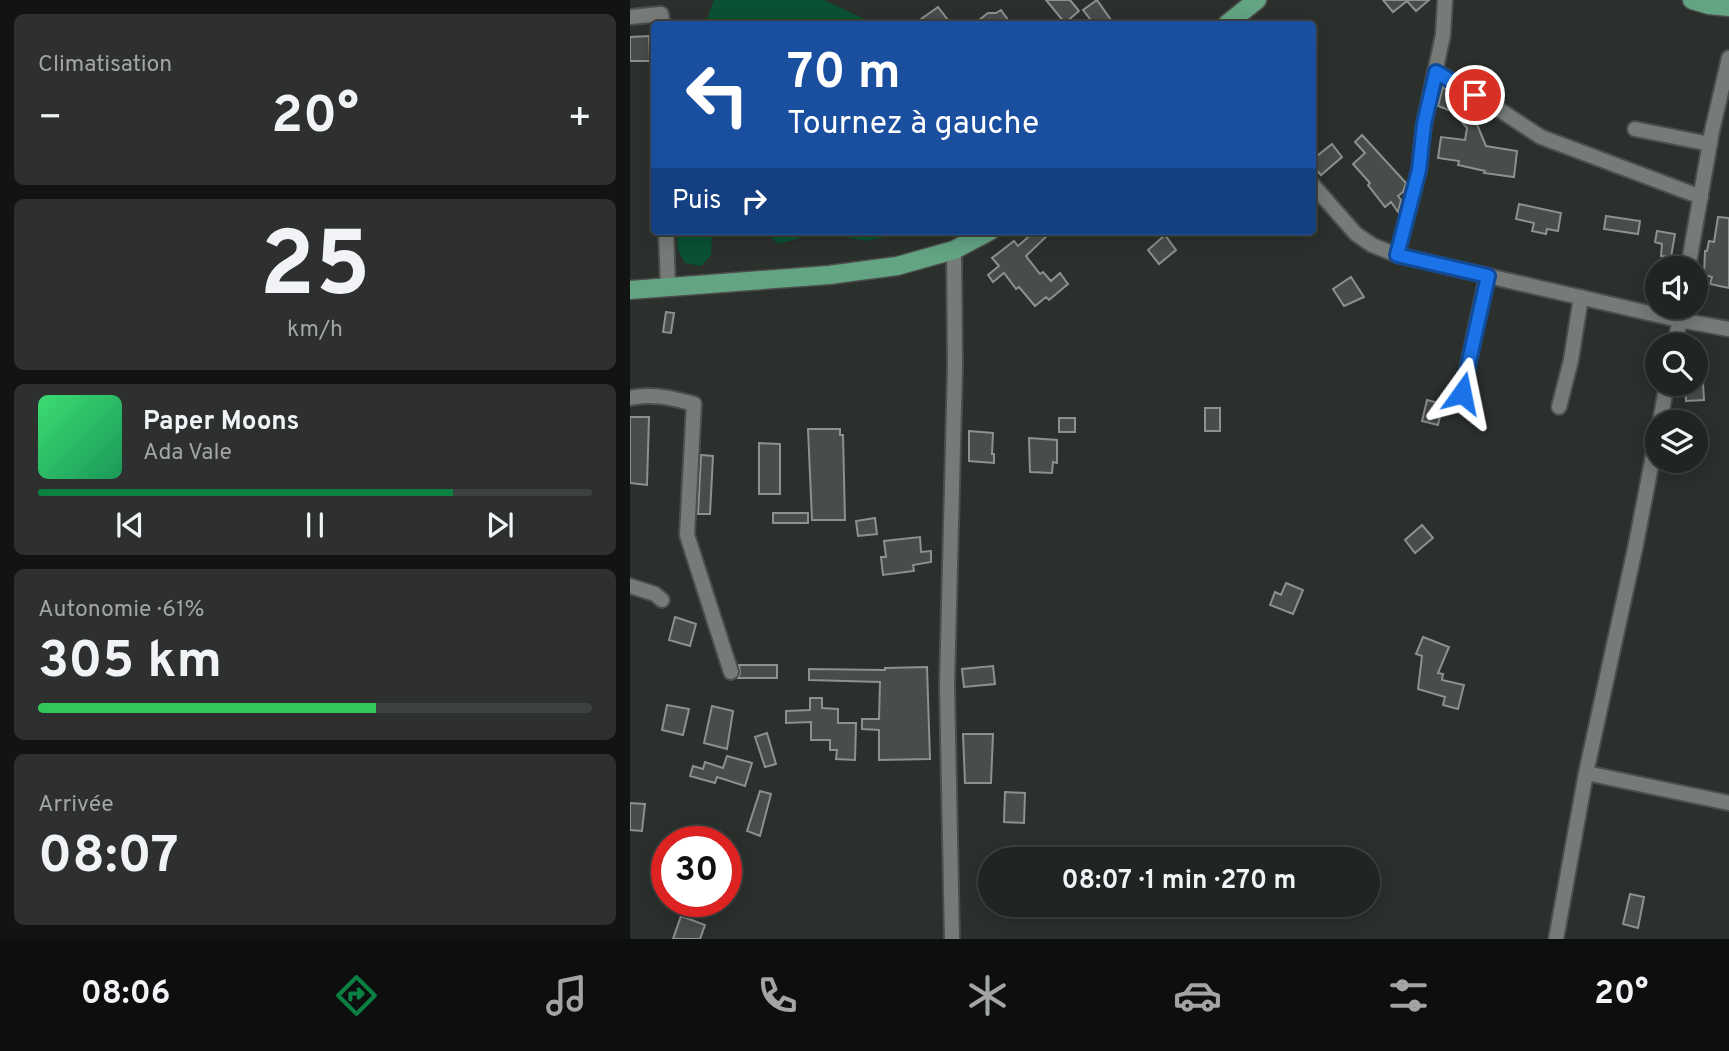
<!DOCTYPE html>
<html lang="fr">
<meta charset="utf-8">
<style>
:root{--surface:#202422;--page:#2d302f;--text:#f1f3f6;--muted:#a2a4a5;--line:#3d4140;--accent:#0b8043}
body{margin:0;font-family:Overpass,sans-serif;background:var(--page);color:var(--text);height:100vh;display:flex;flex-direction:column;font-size:26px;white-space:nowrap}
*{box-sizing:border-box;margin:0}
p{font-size:23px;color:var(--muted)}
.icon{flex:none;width:38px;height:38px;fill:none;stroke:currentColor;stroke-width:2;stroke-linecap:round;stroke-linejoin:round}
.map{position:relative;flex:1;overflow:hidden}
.sheet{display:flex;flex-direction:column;gap:14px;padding:14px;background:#121413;width:630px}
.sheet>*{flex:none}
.guide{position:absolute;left:21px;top:21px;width:665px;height:214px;border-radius:7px;box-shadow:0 4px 18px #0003,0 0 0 2px var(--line);background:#1a4fa0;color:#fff;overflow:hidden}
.fabs{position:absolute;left:1015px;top:256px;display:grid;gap:14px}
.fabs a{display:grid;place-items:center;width:63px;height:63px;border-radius:50%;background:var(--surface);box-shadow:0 4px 18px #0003,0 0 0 2px var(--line);font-size:35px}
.speed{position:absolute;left:21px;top:826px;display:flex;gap:14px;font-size:35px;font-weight:700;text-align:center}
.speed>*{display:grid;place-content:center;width:91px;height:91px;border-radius:50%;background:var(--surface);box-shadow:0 4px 18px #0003,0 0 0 2px var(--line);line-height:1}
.speed .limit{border:10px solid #d22;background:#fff;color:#111}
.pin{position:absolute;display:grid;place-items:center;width:60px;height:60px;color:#fff;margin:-30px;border:4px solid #fff;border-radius:50%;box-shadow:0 2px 7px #0007}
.me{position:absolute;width:77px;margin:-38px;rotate:12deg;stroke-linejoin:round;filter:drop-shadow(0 0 5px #0008)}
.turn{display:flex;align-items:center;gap:24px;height:147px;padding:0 21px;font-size:32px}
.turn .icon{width:91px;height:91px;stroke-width:2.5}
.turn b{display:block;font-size:49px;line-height:60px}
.then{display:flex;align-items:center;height:66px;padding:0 21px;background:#0003;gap:14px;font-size:26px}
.big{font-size:52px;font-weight:700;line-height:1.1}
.sheet .widget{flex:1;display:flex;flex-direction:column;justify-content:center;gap:10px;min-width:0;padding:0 24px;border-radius:10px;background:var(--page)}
.sheet .dial{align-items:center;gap:0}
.dial b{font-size:91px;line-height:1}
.song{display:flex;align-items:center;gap:21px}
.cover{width:84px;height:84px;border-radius:10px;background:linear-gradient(135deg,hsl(140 70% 55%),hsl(150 70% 35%))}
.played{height:7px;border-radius:4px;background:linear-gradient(90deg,var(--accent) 75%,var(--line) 75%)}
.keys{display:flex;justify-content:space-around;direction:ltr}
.heat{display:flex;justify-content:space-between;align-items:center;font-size:38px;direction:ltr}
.charge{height:10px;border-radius:5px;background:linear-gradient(90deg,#34c759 61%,var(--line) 0)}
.trip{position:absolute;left:348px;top:847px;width:402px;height:70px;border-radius:35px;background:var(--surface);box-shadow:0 4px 18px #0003,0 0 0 2px var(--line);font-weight:700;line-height:70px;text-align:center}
.tabs{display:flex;height:112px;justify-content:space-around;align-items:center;background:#0d0e0e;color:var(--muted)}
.tabs .icon{width:49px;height:49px}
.tabs .selected{color:var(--accent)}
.tabs b{font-size:32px;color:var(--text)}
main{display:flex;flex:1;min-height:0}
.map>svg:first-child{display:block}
.green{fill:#0a5133}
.building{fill:#494d4a;stroke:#8b918d;stroke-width:2}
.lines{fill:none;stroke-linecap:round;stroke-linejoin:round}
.minor-casing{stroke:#4b4e4c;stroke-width:18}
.major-casing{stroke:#4b4e4c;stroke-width:21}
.minor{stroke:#767b78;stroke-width:14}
.major{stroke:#63a483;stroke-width:18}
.route-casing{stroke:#114b97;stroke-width:18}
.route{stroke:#1a73e8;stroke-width:12}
</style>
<main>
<section class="sheet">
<div class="widget"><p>Climatisation</p>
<div class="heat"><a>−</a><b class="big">20°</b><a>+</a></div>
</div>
<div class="widget dial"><b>25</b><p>km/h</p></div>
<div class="widget">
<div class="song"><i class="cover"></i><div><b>Paper Moons</b><p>Ada Vale</p></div></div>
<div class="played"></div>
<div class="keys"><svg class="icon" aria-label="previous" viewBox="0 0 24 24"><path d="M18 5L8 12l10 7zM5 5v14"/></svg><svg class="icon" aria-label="pause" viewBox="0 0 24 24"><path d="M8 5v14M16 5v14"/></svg><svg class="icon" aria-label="next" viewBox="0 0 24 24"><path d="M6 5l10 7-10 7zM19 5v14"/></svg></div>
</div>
<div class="widget"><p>Autonomie · 61%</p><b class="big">305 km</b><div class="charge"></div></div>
<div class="widget"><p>Arrivée</p><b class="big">08:07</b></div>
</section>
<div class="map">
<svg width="1099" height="939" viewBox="0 0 1099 939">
<rect width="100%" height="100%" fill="#2b302d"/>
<!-- green -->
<path class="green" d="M84,0H194L245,24H75Z
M47,231H82L81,255L71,266L55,263L48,250Z
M135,231H285L236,241L192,232L148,244Z"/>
<!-- building -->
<path class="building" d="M416,0H440L449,11L435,23Z
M467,0L481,20L475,24H464L453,10Z
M753,0H799L786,11L777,1L763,12Z
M308,7L321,24H284Z
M371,10L381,24H344L358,13H366Z
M19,36L20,61H0V37Z
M813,87L856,113L846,122L856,146L887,151L884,177L854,173L855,171L828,165L829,161L808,158L811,137L835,140L837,128L824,112L808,106Z
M732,135L776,183L773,192L768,196L771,200L768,212L761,202L755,207L738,185L740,183L723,164L735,153L725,142Z
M702,144L712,157L691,175L682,165V160Z
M889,204L931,213L928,231L917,229L916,234L902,231L904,223L886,219Z
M976,216L1010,221L1008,234L974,229Z
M1088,217L1099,218V288L1080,284L1082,277L1074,275L1075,251H1077L1079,241L1084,242Z
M405,231H422L396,256L410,274L413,272L421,281L430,273L438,284L419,300L416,297L405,306L389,287L386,289L374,273L363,282L358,275L369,266L362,258L384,241L388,246Z
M1027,231L1045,234L1041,257L1031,256L1032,244L1025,242Z
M535,235L546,250L529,264L518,250Z
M721,277L734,297L714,306L703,289Z
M36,312L44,313L41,333L33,332Z
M1055,383H1073L1074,400L1056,401Z
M797,400L813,404L808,425L792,421Z
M575,408H590V431H575Z
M0,417H19L17,485L0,483Z
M429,418H445V432H429Z
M178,429H210V435H213L215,520H182Z
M339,431L363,433L362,454H364V463L339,461Z
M399,438L427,440V463L423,462L422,473L400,472Z
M129,443L150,444V494H129Z
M71,455L83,456L80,514H68Z
M143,513H178V523H143Z
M245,518L247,534L228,536L226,521Z
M792,525L803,538L785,553L775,540Z
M290,537L291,552L301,551V562L283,565L284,571L253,575L251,557H256L254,541Z
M656,583L673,590L663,614L640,605L645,592L651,595Z
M45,617L66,624L60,646L39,640Z
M793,637L819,647L808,673L813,674L812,680L834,685L828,709L813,705L815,697L788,689L792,656L786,654Z
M109,665H147V678H108L110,673Z
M363,666L365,684L334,687L332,669Z
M297,667L300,759L249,760V730L232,729V719H249L250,682L179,680V669L255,670V668Z
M180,698H192V708L208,709V723H226L225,760L206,759L207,750H200V740H181V722L156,723V711L180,710Z
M37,705L59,709L53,735L32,730Z
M82,706L103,711L97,749L74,743Z
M137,733L146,764L135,767L125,737Z
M333,734H363L361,783H335Z
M97,756L122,763L115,786L87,777L85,783L60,776L63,766L73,769L75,762L93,768Z
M130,791L141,794L130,836L117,831Z
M375,792L395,793L394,823L374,822Z
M0,803L15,804L12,831L0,830Z
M1000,894L1014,897L1008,928L993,924Z
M51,916L75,925L70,939H43Z"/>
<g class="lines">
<defs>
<path id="minor" d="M0,17L31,14L33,24
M806,72L833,86L911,137L1071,197
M1005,129L1080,144
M682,184L726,234L742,245L767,255L1049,320L1099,329
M36,231L38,287
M767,255L789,170L794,124L813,35L815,0
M1058,268L1082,131L1099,58
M1045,345L1052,306
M832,393L857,276
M0,398C21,393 43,398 64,404L57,535L101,672
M929,407L941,360L951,297
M1030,422L1037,383
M0,586L25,594L32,600
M956,773L1006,544L1027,435
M322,939L317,685L325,366L324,250
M926,939L956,773L1099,803"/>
<path id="major" d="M1062,0L1079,5L1099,7
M597,24L627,0
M0,290L199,275L267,266L324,250L360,231"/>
</defs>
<!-- minor casing -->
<use href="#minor" class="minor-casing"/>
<!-- major casing -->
<use href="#major" class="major-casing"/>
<!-- minor -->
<use href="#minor" class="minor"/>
<!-- major -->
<use href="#major" class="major"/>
</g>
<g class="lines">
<defs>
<path id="route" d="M832,393L858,276L767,255L789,170L794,124L806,72L845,95"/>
</defs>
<!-- route casing -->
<use href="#route" class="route-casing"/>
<!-- route -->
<use href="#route" class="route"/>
</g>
</svg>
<div class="fabs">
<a><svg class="icon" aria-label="sound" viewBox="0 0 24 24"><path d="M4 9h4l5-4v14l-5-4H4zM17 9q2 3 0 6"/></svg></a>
<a><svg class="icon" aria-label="search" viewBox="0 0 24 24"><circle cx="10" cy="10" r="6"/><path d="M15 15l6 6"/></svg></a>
<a><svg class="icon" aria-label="layers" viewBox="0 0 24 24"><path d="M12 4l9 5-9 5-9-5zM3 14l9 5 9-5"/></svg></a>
</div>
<div class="speed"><div class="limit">30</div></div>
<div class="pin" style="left:845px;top:95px;background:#d93025"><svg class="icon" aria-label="arrive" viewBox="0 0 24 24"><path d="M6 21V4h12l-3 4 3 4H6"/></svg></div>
<svg class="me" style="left:832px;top:393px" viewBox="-20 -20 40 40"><path d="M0-17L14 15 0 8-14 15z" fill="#1a73e8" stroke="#fff" stroke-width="4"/></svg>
<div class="trip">08:07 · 1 min · 270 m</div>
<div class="guide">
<div class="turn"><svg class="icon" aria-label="left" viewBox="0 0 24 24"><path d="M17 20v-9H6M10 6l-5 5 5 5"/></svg><div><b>70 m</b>Tournez à gauche</div></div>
<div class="then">Puis<svg class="icon" aria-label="right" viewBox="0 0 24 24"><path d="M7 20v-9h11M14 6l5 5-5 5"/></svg></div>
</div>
</div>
</main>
<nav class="tabs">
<b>08:06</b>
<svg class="icon selected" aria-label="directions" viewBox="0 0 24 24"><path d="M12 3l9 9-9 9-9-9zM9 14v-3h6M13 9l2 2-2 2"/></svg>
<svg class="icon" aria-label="music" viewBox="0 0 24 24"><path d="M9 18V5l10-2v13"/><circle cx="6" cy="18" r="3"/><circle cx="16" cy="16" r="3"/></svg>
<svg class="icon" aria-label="phone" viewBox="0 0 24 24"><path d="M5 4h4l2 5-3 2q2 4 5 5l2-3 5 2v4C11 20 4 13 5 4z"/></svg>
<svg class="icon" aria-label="climate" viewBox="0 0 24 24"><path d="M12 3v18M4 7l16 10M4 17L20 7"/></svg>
<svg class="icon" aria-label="car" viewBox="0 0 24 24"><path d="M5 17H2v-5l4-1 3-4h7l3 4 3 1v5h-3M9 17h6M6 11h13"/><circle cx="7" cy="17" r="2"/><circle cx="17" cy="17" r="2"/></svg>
<svg class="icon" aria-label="filters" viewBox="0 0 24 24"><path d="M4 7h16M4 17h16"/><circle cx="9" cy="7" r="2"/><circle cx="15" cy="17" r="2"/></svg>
<b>20°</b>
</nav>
